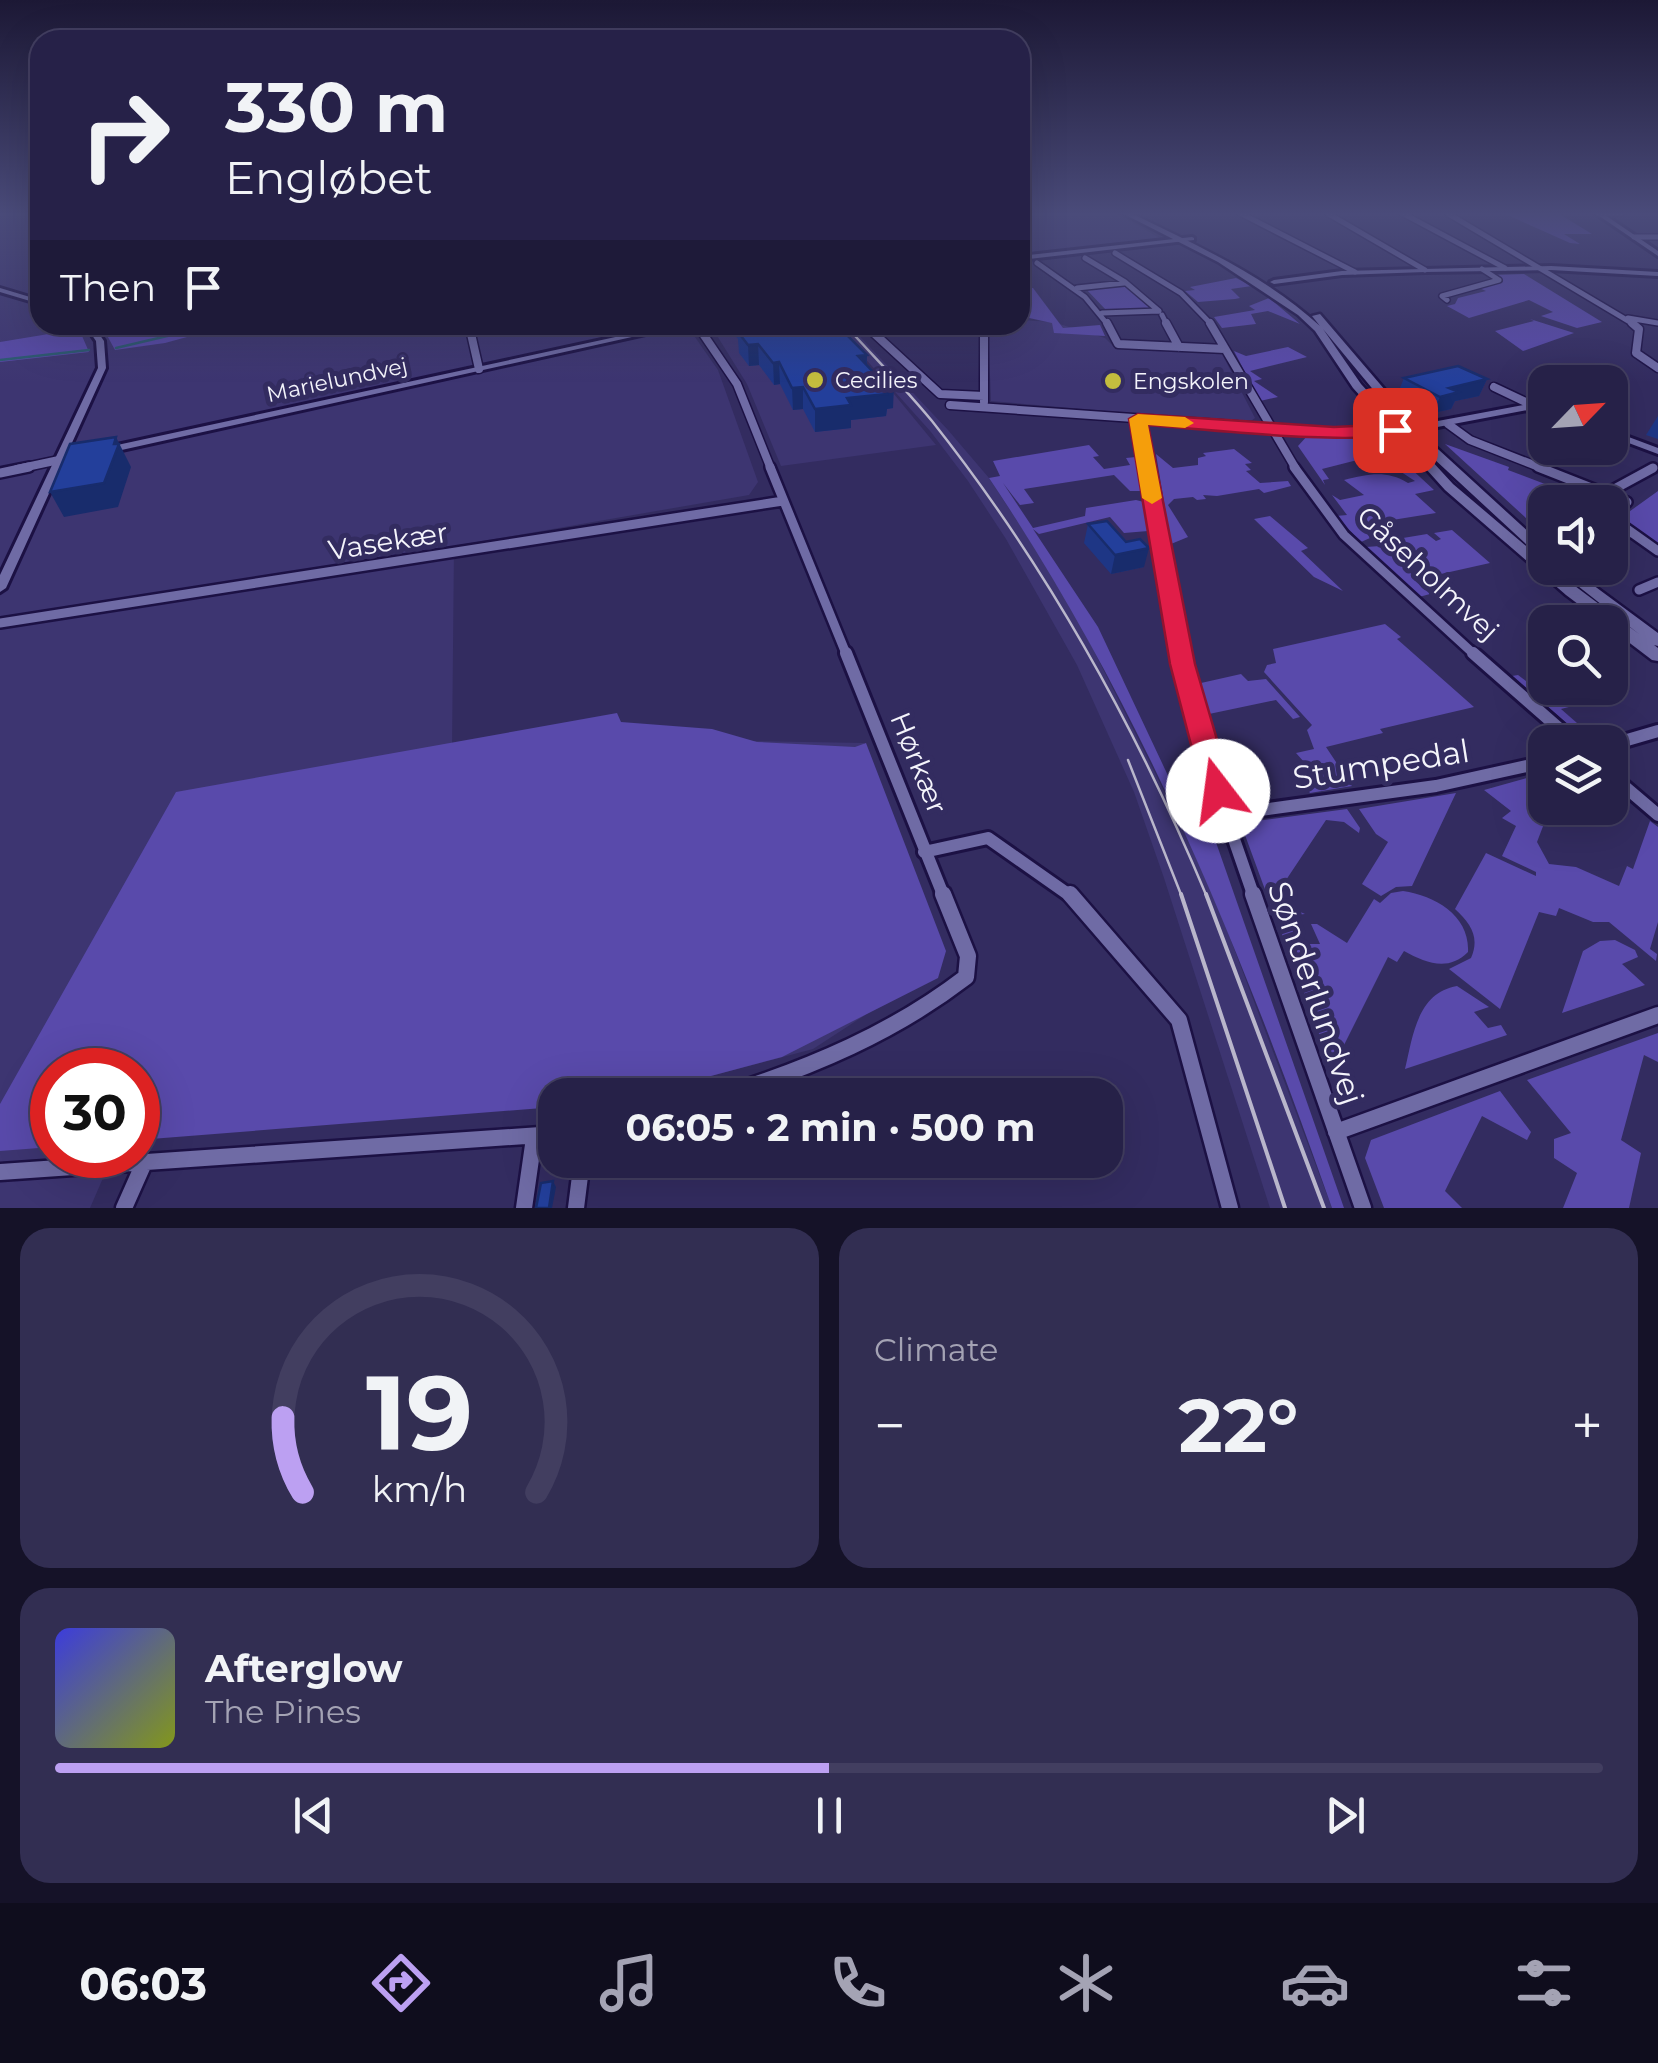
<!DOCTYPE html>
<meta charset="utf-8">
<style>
:root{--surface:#262148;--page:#322e52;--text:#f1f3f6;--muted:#a4a3b4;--line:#423e60;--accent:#bca0f2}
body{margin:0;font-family:Montserrat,sans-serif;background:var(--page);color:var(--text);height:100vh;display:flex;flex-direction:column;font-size:38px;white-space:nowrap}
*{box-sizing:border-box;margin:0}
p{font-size:32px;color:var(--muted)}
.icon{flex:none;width:55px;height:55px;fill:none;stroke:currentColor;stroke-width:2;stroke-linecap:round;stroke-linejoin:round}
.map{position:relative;height:1208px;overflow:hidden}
.drawer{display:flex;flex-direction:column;gap:20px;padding:20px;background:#151228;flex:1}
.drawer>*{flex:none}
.top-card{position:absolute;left:30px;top:30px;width:1000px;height:305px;border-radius:30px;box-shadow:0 10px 40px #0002,0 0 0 2px var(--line);background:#262148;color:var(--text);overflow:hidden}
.needle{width:65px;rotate:65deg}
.fabs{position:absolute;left:1528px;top:365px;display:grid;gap:20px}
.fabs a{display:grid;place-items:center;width:100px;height:100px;border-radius:20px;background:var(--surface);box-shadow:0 10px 40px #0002,0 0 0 2px var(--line);font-size:50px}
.speed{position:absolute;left:30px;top:1048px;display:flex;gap:20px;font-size:50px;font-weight:700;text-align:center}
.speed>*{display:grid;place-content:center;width:130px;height:130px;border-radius:50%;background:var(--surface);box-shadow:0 10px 40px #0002,0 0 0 2px var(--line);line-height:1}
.speed .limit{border:15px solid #d22;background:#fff;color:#111}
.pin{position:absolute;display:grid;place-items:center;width:85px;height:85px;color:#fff;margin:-42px;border-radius:20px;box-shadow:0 5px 15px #0006}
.me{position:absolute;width:110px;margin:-55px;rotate:345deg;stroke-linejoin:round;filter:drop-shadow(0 0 8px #0008)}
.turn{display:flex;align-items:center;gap:35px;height:210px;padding:0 30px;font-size:45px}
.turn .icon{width:130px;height:130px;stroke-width:2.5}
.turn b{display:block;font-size:70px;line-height:85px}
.then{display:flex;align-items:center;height:95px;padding:0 30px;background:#0003;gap:20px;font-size:38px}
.big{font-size:75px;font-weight:700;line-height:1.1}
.drawer .tile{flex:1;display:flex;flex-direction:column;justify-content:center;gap:15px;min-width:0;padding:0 35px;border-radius:30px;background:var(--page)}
.drawer .dial{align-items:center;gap:0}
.dial svg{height:260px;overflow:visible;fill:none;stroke:var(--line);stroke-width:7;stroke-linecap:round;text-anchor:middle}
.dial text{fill:var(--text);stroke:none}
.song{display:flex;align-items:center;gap:30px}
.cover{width:120px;height:120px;border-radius:15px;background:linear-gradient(135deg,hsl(240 70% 55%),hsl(70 70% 35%))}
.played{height:10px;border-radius:5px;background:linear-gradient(90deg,var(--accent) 50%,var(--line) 50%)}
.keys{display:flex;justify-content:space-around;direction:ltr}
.heat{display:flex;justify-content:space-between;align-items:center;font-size:55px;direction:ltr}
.drawer .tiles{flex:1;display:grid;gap:20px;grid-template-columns:1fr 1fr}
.tile:last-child{grid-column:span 2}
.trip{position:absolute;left:538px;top:1078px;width:585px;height:100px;border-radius:30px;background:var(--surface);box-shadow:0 10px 40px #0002,0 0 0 2px var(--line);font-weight:700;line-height:100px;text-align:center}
.tab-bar{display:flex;height:160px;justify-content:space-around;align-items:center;background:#0f0d1d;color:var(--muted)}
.tab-bar .icon{width:70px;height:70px}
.tab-bar .selected{color:var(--accent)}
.tab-bar b{font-size:45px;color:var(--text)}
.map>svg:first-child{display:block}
.built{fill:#3d3571}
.green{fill:#594aab}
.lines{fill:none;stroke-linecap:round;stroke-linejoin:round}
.stream{stroke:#2a5b6f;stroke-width:2.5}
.minor-far4-casing{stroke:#1c1144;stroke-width:8}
.minor-far3-casing{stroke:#1c1144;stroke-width:11}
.minor-far2-casing{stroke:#1c1144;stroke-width:14}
.minor-far1-casing{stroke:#1c1144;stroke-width:18}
.minor-casing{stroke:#1c1144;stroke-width:21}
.tertiary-casing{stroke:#1c1144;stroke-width:6}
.secondary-casing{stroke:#1c1144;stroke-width:5}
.minor-far4{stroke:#6f6ba5;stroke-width:5}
.minor-far3{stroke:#6f6ba5;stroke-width:8}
.minor-far2{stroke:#6f6ba5;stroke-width:9}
.minor-far1{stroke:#6f6ba5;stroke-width:12}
.minor{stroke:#6f6ba5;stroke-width:16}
.tertiary{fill:#6f6ba5;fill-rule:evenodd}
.secondary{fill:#6f6ba5;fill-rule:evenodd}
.tram-far1{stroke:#b9b6cb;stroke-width:2.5}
.tram{stroke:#b9b6cb;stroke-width:4}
.wall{fill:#1e3685}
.shaded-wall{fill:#182c6c}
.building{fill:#233f9b;stroke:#182c6c;stroke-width:2.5}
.route{fill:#e11d48;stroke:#92132f;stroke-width:2.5}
.slow{fill:#f59e0b}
.poi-dot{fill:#c3bd3e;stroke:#332c60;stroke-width:4}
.labels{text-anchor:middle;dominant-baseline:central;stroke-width:10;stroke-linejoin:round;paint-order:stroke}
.far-street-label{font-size:22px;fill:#f4f4fb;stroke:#332c60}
.far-poi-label{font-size:22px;fill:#f4f4fb;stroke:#332c60;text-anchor:start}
.street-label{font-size:28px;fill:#f4f4fb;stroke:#332c60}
.near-street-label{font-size:32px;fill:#f4f4fb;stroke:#332c60}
</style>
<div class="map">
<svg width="1658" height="1208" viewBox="0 0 1658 1208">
<rect width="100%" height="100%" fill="#332c60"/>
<!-- built -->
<path class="built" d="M0,213H40V325H827L889,388L936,445L781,466L747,384L711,326L690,330L718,370L758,482L749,495L454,546L452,750L689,740L864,743L942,965L813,1049L711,1076L555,1095L138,1070H52V1155H113L90,1208H0Z
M1020,213H1115L1160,238L1020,254Z
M1020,320L1053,322L1105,338L1113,346L1221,352L1255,418L1248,423L991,401L988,325H1020Z
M835,325H849L948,430L989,478L1067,597L1207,877L1332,1208H1270L1164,878L1134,792L1077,665L1006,539L968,481L931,432Z"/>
<!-- green -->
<path class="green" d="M1503,213L1561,215L1592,234H1564L1580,244L1570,243Z
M1524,274L1602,322L1577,328L1541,316L1553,312L1529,300L1469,318L1447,306L1455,304L1458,298L1486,291L1477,287L1503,281L1496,275Z
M1236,278L1252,286L1231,289L1240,298L1235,299L1198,302L1185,291L1195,290L1190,287Z
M1124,285L1154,310H1106L1086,289Z
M1020,288H1033L1063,328L1100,325L1105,336L1054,333L1052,323L1020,316Z
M1269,298L1300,324L1268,311L1251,314L1256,324L1222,328L1214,317L1255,310L1249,306Z
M1530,319L1574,333L1523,351L1495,331L1534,321Z
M118,325H231L165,343L115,350L103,328Z
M79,329L89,352L0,362V342Z
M1288,347L1307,357L1250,371L1262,379L1254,381L1278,397L1260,401L1234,351L1246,356Z
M1308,435L1362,438L1354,441L1377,455L1322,469L1329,479L1323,480L1325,485L1298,446Z
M1445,444L1509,467L1508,470L1587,500L1545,502V525L1537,528Z
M1089,445L1099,456L1093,457L1104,469L1130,465L1126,458L1136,457L1141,491H1130L1114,475L1024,489L1034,503L1020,505L1003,483L1033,528L1085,516L1086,508L1136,500L1144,502L1148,531L1124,533L1110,517L1039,534L1033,529L1098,627L1171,782L1198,791L1344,1208H1332C1241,949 1143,707 989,478L1000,476L993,461Z
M1234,449L1252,463L1245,464L1251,470L1246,471L1260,483L1288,481L1291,486L1264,493L1259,489L1217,496L1203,495L1206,499L1197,500L1193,497L1174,499L1168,505L1188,537L1171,544L1156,454L1173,468L1198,465V458L1206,456L1203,453Z
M1407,465L1434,490L1415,494L1436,513L1361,525L1370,538L1361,542L1336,516L1347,515L1332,495L1340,500L1364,495L1344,480C1369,474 1386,470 1408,483L1415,481L1395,468Z
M1658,491V547L1619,519Z
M1270,516L1308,548L1301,551L1343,591L1314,577L1254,519Z
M1452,530L1490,563L1414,580L1430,594L1419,597L1366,547L1380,546L1389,555L1397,553L1392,548L1399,546L1391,540L1427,534L1436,541L1441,539L1434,533Z
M1385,624L1401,637L1397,639L1474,707L1380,729L1383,733L1326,747L1352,786L1310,793L1304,785L1321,781L1296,753L1314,749L1307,730L1312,725L1264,672L1267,665L1276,663L1273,649Z
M1241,674L1248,681L1266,679L1300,717L1293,719L1276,700L1209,714L1201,683Z
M1518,675L1543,694L1563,688H1604L1599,689L1608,697L1561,709L1585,730L1593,727L1602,734L1585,739L1512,676Z
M617,713L621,722L712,729L757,742L855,747L866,743L946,951L938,978L782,1057L640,1095H555V1107L138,1140V1070H52V1147L0,1151V1104L176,792Z
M1545,773V808H1550L1537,842L1549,864L1576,867L1619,886L1627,866L1633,869L1650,821L1658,827V922L1650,949L1657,954L1656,961L1609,922H1593L1559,908L1556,916L1539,912L1500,1009L1449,969L1471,958C1480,937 1471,924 1455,909L1486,853L1536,876V872L1502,856L1516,826L1502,818L1511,811L1484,790Z
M1456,793L1412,886L1396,887L1381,896L1362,884L1388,842L1376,834L1359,809Z
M1347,809L1360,828L1359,833L1344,822L1326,820L1276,895L1282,900L1280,903L1305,914L1275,917L1245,835L1256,821Z
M1403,891C1436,896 1470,916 1468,952C1448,972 1426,963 1404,951L1397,962L1388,957L1338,1057L1328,1058L1279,926L1298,928L1305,944H1320L1311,924H1317L1347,943L1374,899L1380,903L1391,893Z
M1615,940L1635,950L1638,957L1622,964L1645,985L1562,1013L1583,951L1600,941Z
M1457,986L1489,1007L1474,1012L1488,1028L1501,1025L1507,1035L1405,1069C1413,1036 1417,993 1457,986Z
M1658,1033V1062L1644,1055L1621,1140L1641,1153L1629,1208H1563L1577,1173L1554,1158V1139L1571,1133L1527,1080Z
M1500,1091L1531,1132L1527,1140L1482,1116L1445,1191L1462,1208H1384L1365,1158L1371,1140Z"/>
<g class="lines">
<!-- stream -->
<path class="stream" d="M116,348L214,325
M0,360L89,350"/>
<defs>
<path id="minor-far4" d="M1240,213L1355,272
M1327,213L1425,270
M1402,213L1505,268
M1447,213L1635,325
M1598,213H1622
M1634,237H1658
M1115,253L1181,293L1212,325
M1085,258L1125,282L1159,311
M1037,263L1085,297L1108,325
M1077,288L1124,283
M1447,300L1442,296L1499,280L1482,269
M1102,313L1159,311
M1162,315L1167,325
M1628,318L1658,323"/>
<path id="minor-far3" d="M1107,323L1118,344L1225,349
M1166,323L1179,347
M1210,323L1296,469
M1632,323L1639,329L1636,353L1658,368
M469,325L479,369
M697,325L737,384L771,469
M865,325L940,394L984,396
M984,325V402
M1494,387L1534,406
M950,405L1333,432L1401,429
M1138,419L1147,469
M1448,424L1470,440L1544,469
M17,469L59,460"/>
<path id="minor-far2" d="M770,467L847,656
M1147,467L1180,656
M1294,467L1344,535L1476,656
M1538,467L1627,502L1610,516
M0,473L29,467
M1607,493L1653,468
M1610,517L1658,551
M1610,540L1631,532
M1639,590L1658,582
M0,623L783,501"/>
<path id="minor-far1" d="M846,653L944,897
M1180,653L1217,791
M1473,653L1570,738
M1610,745L1658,731
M1610,774L1658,815
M1219,796L1254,897
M1224,815L1436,786L1545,762
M924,852L988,838L1072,897"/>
<path id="minor" d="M1070,894L1179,1020L1230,1208
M1253,894L1363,1208
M724,1095C812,1067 893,1033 966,977L968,956L943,894
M1336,1132L1658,1015
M0,1172L555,1134
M124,1208L144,1163
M524,1208L534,1138
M576,1208L582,1160"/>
<path id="tertiary" d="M1595,213H1602L1658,251V256Z
M1192,237L1194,238V240L1020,260V256Z
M1551,266L1658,272V276L1551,270L1425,272L1342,275L1274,284L1270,282L1274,280L1342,271Z
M0,288L40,300V304L0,292Z
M85,325H93L104,341L106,368L6,588L0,592V575L98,368L96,341Z
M671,325H686L108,453L103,450L108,447Z
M1534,403L1545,407V413L1533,409L1411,432L1406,429L1411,426Z
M1610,430L1658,448V454L1610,436Z"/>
<path id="secondary" d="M1122,213H1131C1196,245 1266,276 1320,326L1312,316L1320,314L1427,439L1545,547V558L1540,557L1419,445L1323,329L1361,384L1453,484L1545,562V568H1551L1639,634L1555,568H1570L1658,633V646L1654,645L1658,648V661L1652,660L1610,628V622H1602L1566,595L1445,490L1353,388L1315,331L1298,315L1218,262Z"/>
</defs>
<!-- minor-far4 casing -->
<use href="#minor-far4" class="minor-far4-casing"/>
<!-- minor-far3 casing -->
<use href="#minor-far3" class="minor-far3-casing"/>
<!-- minor-far2 casing -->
<use href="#minor-far2" class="minor-far2-casing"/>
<!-- minor-far1 casing -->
<use href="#minor-far1" class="minor-far1-casing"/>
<!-- minor casing -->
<use href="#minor" class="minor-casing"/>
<!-- tertiary casing -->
<use href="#tertiary" class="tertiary-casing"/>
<!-- secondary casing -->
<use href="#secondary" class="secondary-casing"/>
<!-- minor-far4 -->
<use href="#minor-far4" class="minor-far4"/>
<!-- minor-far3 -->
<use href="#minor-far3" class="minor-far3"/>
<!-- minor-far2 -->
<use href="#minor-far2" class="minor-far2"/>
<!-- minor-far1 -->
<use href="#minor-far1" class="minor-far1"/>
<!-- minor -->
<use href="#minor" class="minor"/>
<!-- tertiary -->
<use href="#tertiary" class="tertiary"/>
<!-- secondary -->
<use href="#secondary" class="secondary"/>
<!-- tram-far1 -->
<path class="tram-far1" d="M845,325C874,357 905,388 932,421C1047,566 1136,727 1207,897
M1128,760L1182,897"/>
<!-- tram -->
<path class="tram" d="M1181,894L1285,1208
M1206,894L1324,1208"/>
</g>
<!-- wall -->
<path class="wall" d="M727,325H837L867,355V365L893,408L887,409L886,416L851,420V428L815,432L803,409L793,410L780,384L774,385L759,365L749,366L739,353L738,339Z
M1404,378L1487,379L1479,396L1455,401L1451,409L1433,413L1397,395Z
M1658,416V439L1646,435Z
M1088,524L1144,567L1111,574L1084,543Z"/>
<!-- shaded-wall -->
<path class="shaded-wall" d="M758,344L759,365L749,366L748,345Z
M867,355L866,376L858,356Z
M779,362L780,384L774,385L773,363Z
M1487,379L1479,396L1455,401L1451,409L1433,413L1440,397L1449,388Z
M894,386L893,408L887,409L886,416L851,420V428L815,432V409L883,387Z
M803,387V409L793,410L792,388Z
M116,437L131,467L118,507L64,517L50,492L114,444Z
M1149,548L1144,567L1111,574L1115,555Z
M553,1181L556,1187L552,1208H549Z"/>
<!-- building -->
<path class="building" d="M743,325H837L867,355L858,356L876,375L886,374L894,386L883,387L887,394L847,398L851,405L815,409L803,387L792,388L779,362L773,363L758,344L748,345L738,332L747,331Z
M1458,366L1487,379L1449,388L1459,392L1440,397L1404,378Z
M116,437L114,444H119L104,483L50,492L70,444Z
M1107,521L1126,542L1140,539L1149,548L1115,555L1088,524Z
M553,1181L549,1208H536L541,1183Z"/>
<!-- sky -->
<linearGradient id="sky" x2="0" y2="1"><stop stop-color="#1c1835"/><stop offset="0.56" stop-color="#4a4b7a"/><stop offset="1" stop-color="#4a4b7a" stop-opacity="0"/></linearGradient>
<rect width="1658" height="382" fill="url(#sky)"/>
<!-- route -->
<path class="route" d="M1138,414L1334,427L1395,424L1404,430C1379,449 1190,428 1148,425L1195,664L1232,791L1228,799L1218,802L1207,799L1203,791L1170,664L1129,419Z"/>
<!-- slow -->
<path class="slow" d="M1138,414L1185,417L1194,423L1185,428L1148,425L1162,498L1152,504L1142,498L1129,419Z"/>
<!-- markers -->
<g class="poi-dot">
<circle cx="815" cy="380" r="10"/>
<circle cx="1113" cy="381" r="10"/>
</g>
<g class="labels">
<!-- far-street labels -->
<g class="far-street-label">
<text transform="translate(337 380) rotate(-12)">Marielundvej</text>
</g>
<!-- far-poi labels -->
<g class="far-poi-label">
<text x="835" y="380">Cecilies</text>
<text x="1133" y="381">Engskolen</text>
</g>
<!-- street labels -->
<g class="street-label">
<text transform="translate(388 541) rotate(-9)">Vasekær</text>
<text transform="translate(1428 573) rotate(43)">Gåseholmvej</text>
<text transform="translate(919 763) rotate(68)">Hørkær</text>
</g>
<!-- near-street labels -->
<g class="near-street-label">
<text transform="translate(1381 764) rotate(-9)">Stumpedal</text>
<text transform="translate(1316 993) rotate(71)">Sønderlundvej</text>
</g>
</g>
</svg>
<div class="fabs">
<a><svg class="needle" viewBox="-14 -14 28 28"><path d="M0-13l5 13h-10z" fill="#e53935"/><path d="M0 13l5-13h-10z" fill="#a4a3b4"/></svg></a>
<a><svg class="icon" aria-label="sound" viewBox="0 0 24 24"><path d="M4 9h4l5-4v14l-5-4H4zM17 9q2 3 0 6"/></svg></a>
<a><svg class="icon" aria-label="search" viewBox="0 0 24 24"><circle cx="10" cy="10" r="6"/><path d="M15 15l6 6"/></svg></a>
<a><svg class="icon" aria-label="layers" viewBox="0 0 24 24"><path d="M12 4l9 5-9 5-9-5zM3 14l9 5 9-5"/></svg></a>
</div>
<div class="speed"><div class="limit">30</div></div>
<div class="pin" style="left:1395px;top:430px;background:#d93025"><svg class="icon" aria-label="arrive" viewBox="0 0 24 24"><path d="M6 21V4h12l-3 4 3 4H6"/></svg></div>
<svg class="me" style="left:1218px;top:791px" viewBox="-20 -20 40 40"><circle r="19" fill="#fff"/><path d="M0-13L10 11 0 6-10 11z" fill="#e11d48"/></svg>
<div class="trip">06:05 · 2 min · 500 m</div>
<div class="top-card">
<div class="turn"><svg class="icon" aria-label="right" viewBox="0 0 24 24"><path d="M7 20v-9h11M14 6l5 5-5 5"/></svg><div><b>330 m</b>Engløbet</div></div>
<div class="then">Then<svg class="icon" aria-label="arrive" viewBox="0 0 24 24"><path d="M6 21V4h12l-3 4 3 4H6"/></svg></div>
</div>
</div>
<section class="drawer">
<div class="tiles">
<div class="tile dial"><svg viewBox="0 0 100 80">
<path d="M14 69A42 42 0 1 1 86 69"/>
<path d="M14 69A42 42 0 0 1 8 46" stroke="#bca0f2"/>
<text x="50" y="56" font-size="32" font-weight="700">19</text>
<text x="50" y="72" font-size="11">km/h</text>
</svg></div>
<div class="tile"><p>Climate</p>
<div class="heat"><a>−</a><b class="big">22°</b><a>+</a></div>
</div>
<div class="tile">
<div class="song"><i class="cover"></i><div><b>Afterglow</b><p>The Pines</p></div></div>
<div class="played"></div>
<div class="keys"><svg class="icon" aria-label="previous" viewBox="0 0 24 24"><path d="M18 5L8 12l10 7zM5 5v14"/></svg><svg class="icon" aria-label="pause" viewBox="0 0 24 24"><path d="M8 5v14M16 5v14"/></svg><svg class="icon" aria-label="next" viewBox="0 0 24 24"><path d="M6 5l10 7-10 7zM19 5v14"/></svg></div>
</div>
</div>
</section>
<nav class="tab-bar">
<b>06:03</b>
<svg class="icon selected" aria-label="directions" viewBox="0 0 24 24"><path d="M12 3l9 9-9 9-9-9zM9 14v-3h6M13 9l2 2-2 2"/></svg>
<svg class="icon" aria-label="music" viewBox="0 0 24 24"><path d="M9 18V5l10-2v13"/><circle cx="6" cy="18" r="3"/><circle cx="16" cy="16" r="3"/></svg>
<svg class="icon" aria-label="phone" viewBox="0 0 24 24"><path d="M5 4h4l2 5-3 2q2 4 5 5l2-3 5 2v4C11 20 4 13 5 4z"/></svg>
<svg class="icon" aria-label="climate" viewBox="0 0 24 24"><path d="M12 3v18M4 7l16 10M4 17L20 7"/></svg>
<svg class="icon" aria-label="car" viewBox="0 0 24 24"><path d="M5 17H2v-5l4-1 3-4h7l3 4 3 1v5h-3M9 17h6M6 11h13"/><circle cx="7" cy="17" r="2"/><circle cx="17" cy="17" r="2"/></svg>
<svg class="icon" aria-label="filters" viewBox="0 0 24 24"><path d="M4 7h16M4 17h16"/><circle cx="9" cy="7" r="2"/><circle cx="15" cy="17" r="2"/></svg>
</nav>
